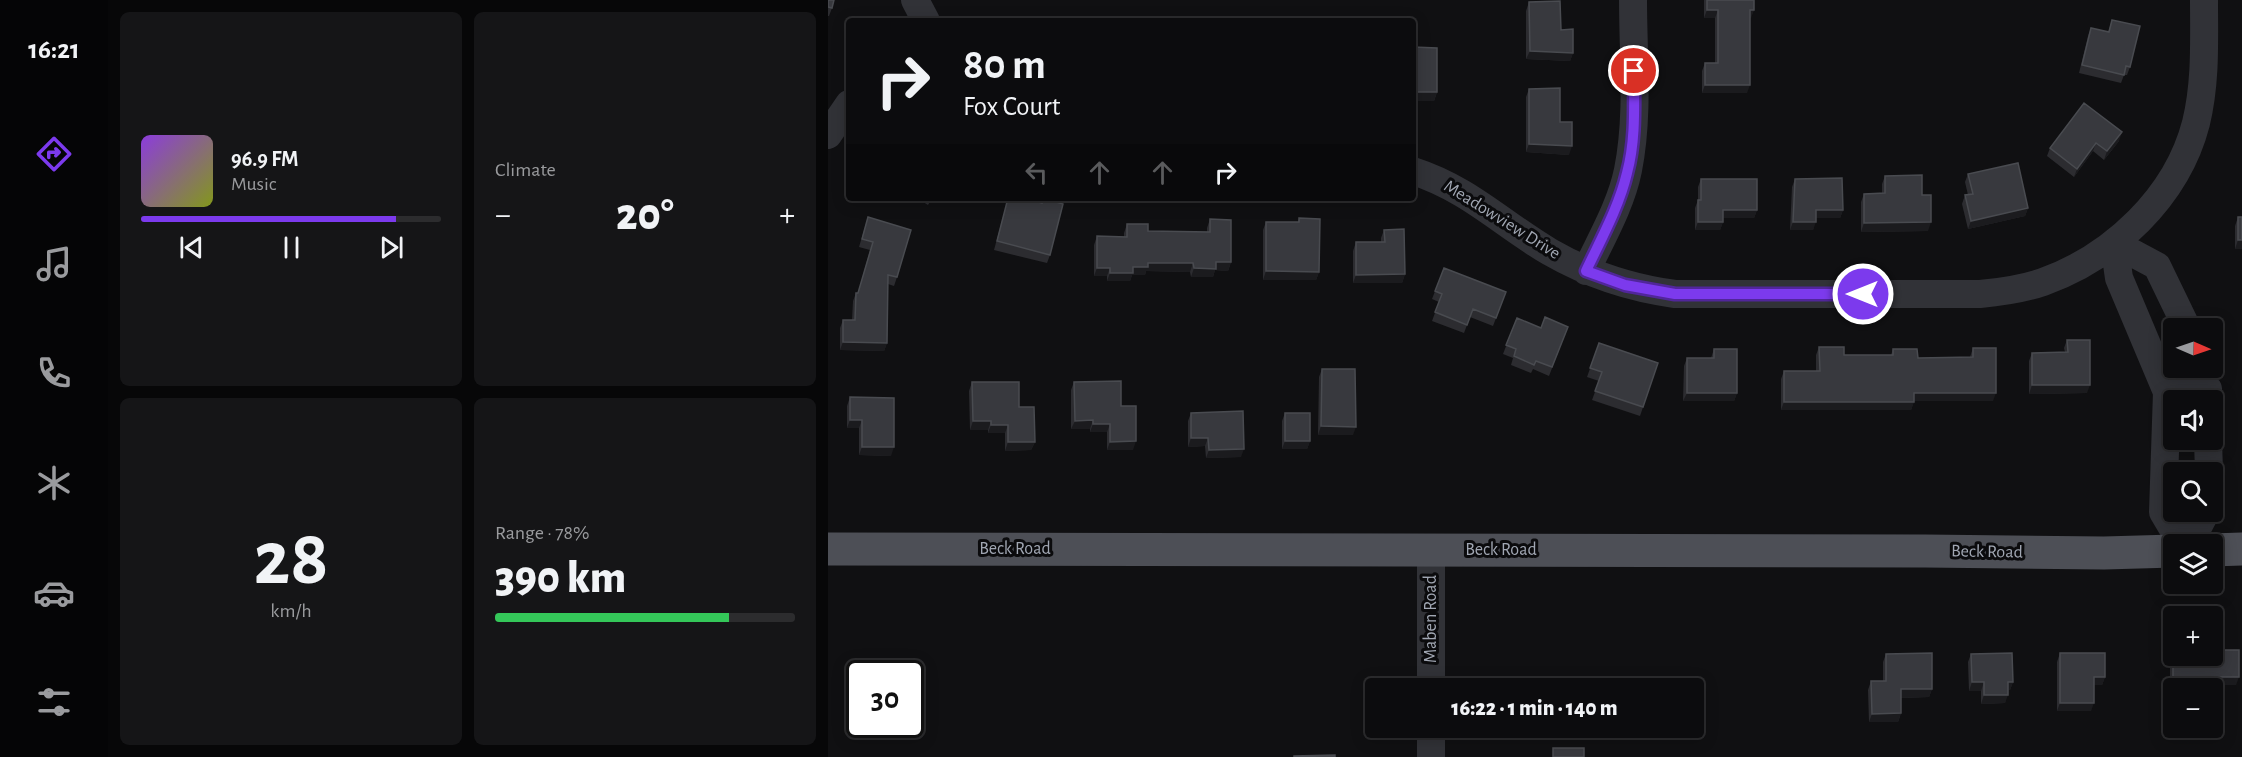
<!DOCTYPE html>
<meta charset="utf-8">
<style>
:root{--surface:#0c0c0e;--page:#151517;--text:#f1f3f6;--muted:#9a9b9e;--line:#2c2c2e;--accent:#7c3aed}
body{margin:0;font-family:"Alegreya Sans",sans-serif;background:var(--page);color:var(--text);height:100vh;display:flex;flex-direction:column;font-size:22px;white-space:nowrap}
*{box-sizing:border-box;margin:0}
p{font-size:20px;color:var(--muted)}
.icon{flex:none;width:33px;height:33px;fill:none;stroke:currentColor;stroke-width:2;stroke-linecap:round;stroke-linejoin:round}
.map{position:relative;flex:1;overflow:hidden}
.drawer{display:flex;flex-direction:column;gap:12px;padding:12px;background:#070708;width:720px}
.drawer>*{flex:none}
.hud{position:absolute;left:18px;top:18px;width:570px;height:183px;border-radius:6px;box-shadow:0 3px 15px #0003,0 0 0 2px var(--line);background:#0c0c0e;color:var(--text);overflow:hidden}
.needle{width:39px;rotate:92deg}
.controls{position:absolute;left:1335px;top:318px;display:grid;gap:12px}
.controls a{display:grid;place-items:center;width:60px;height:60px;border-radius:6px;background:var(--surface);box-shadow:0 3px 15px #0003,0 0 0 2px var(--line);font-size:30px}
.speed{position:absolute;left:18px;top:660px;display:flex;gap:12px;font-size:30px;font-weight:700;text-align:center}
.speed>*{display:grid;place-content:center;width:78px;height:78px;border-radius:50%;background:var(--surface);box-shadow:0 3px 15px #0003,0 0 0 2px var(--line);line-height:1}
.speed .limit{border:3px solid #111;border-radius:9px;background:#fff;color:#111}
.pin{position:absolute;display:grid;place-items:center;width:51px;height:51px;color:#fff;margin:-26px;border:3px solid #fff;border-radius:50%;box-shadow:0 2px 6px #0007}
.me{position:absolute;width:66px;margin:-33px;rotate:270deg;stroke-linejoin:round;filter:drop-shadow(0 0 4px #0008)}
.turn{display:flex;align-items:center;gap:21px;height:126px;padding:0 18px;font-size:27px}
.turn .icon{width:78px;height:78px;stroke-width:2.5}
.turn b{display:block;font-size:42px;line-height:51px}
.lanes{display:flex;align-items:center;height:57px;padding:0 18px;background:#0003;justify-content:center;gap:30px;direction:ltr}
.lanes .off{opacity:.35}
.big{font-size:45px;font-weight:800;line-height:1.1}
.drawer .card{flex:1;display:flex;flex-direction:column;justify-content:center;gap:9px;min-width:0;padding:0 21px;border-radius:9px;background:var(--page)}
.drawer .dial{align-items:center;gap:0}
.dial b{font-size:78px;line-height:1}
.song{display:flex;align-items:center;gap:18px}
.cover{width:72px;height:72px;border-radius:9px;background:linear-gradient(135deg,hsl(270 70% 55%),hsl(70 70% 35%))}
.played{height:6px;border-radius:3px;background:linear-gradient(90deg,var(--accent) 85%,var(--line) 85%)}
.keys{display:flex;justify-content:space-around;direction:ltr}
.heat{display:flex;justify-content:space-between;align-items:center;font-size:33px;direction:ltr}
.charge{height:9px;border-radius:4px;background:linear-gradient(90deg,#34c759 78%,var(--line) 0)}
.drawer .tiles{flex:1;display:grid;gap:12px;grid-template-columns:repeat(2,1fr)}
.trip{position:absolute;left:537px;top:678px;width:339px;height:60px;border-radius:6px;background:var(--surface);box-shadow:0 3px 15px #0003,0 0 0 2px var(--line);font-weight:800;line-height:60px;text-align:center}
main{display:flex;flex:1;min-height:0}
.menu{display:flex;flex-direction:column;width:108px;justify-content:space-around;align-items:center;background:#050506;color:var(--muted)}
.menu .icon{width:42px;height:42px}
.menu .current{color:var(--accent)}
.menu b{font-size:27px;color:var(--text)}
.map>svg:first-child{display:block}
.lines{fill:none;stroke-linecap:round;stroke-linejoin:round}
.minor{stroke:#313237;stroke-width:28}
.major{stroke:#4d4f56;stroke-width:33}
.wall{fill:#2c2c30}
.shaded-wall{fill:#1b1b1e}
.building{fill:#38393e;stroke:#494b50;stroke-width:1.5}
.route-casing{stroke:#51269a;stroke-width:15}
.route{stroke:#7c3aed;stroke-width:10}
.labels{text-anchor:middle;dominant-baseline:central;stroke-width:6;stroke-linejoin:round;paint-order:stroke}
.street-label{font-size:18px;fill:#a1a7b3;stroke:#0b0b0d}
</style>
<main>
<nav class="menu">
<b>16:21</b>
<svg class="icon current" aria-label="directions" viewBox="0 0 24 24"><path d="M12 3l9 9-9 9-9-9zM9 14v-3h6M13 9l2 2-2 2"/></svg>
<svg class="icon" aria-label="music" viewBox="0 0 24 24"><path d="M9 18V5l10-2v13"/><circle cx="6" cy="18" r="3"/><circle cx="16" cy="16" r="3"/></svg>
<svg class="icon" aria-label="phone" viewBox="0 0 24 24"><path d="M5 4h4l2 5-3 2q2 4 5 5l2-3 5 2v4C11 20 4 13 5 4z"/></svg>
<svg class="icon" aria-label="climate" viewBox="0 0 24 24"><path d="M12 3v18M4 7l16 10M4 17L20 7"/></svg>
<svg class="icon" aria-label="car" viewBox="0 0 24 24"><path d="M5 17H2v-5l4-1 3-4h7l3 4 3 1v5h-3M9 17h6M6 11h13"/><circle cx="7" cy="17" r="2"/><circle cx="17" cy="17" r="2"/></svg>
<svg class="icon" aria-label="filters" viewBox="0 0 24 24"><path d="M4 7h16M4 17h16"/><circle cx="9" cy="7" r="2"/><circle cx="15" cy="17" r="2"/></svg>
</nav>
<section class="drawer">
<div class="tiles">
<div class="card">
<div class="song"><i class="cover"></i><div><b>96.9 FM</b><p>Music</p></div></div>
<div class="played"></div>
<div class="keys"><svg class="icon" aria-label="previous" viewBox="0 0 24 24"><path d="M18 5L8 12l10 7zM5 5v14"/></svg><svg class="icon" aria-label="pause" viewBox="0 0 24 24"><path d="M8 5v14M16 5v14"/></svg><svg class="icon" aria-label="next" viewBox="0 0 24 24"><path d="M6 5l10 7-10 7zM19 5v14"/></svg></div>
</div>
<div class="card"><p>Climate</p>
<div class="heat"><a>−</a><b class="big">20°</b><a>+</a></div>
</div>
<div class="card dial"><b>28</b><p>km/h</p></div>
<div class="card"><p>Range · 78%</p><b class="big">390 km</b><div class="charge"></div></div>
</div>
</section>
<div class="map">
<svg width="1414" height="757" viewBox="0 0 1414 757">
<rect width="100%" height="100%" fill="#101012"/>
<g class="lines">
<!-- minor -->
<path class="minor" d="M87,0L98,21
M0,135L21,104
M585,171C641,189 674,224 722,252C762,275 802,288 847,294H1152C1174,292 1195,289 1215,282C1285,257 1349,197 1368,123C1378,82 1376,41 1376,0
M1286,243L1291,278L1339,392L1335,512L1354,544
M1286,243L1329,266L1359,328
M758,271C773,239 793,205 800,170C811,115 805,56 805,0
M1339,392L1380,389
M1380,440L1381,472
M1361,544L1378,512
M603,550V688
M603,728V757"/>
<!-- major -->
<path class="major" d="M0,549L1097,551L1276,553L1346,551
M1384,550L1414,549"/>
</g>
<!-- wall -->
<path class="wall" d="M0,0L4,8L1,16H0Z
M876,0H926V10L922,18L919,93H874V71L877,63H887V18H876Z
M701,2L733,30L745,53L742,61L698,59V11Z
M1284,20L1302,67L1299,75H1296L1293,83L1251,73L1260,36L1263,28L1280,32Z
M585,47L609,92L606,101H585Z
M701,89L732,122L741,155L698,152V97Z
M1291,141L1276,160L1265,151L1246,177L1219,156L1222,148Z
M1140,174L1200,208L1197,216L1140,229L1134,204L1137,195H1140L1137,182Z
M1057,176L1094,195L1100,231L1033,232V202L1036,194L1054,193V184Z
M873,179L929,210L926,218H895V222L892,230H867V208L870,200V187Z
M967,179L1015,210L1012,218H988L985,230H962L964,187Z
M89,198H104L100,205Z
M180,198L213,203L222,255L219,263L166,250Z
M40,217L69,277L66,286L60,284L59,343L56,351L12,350V328L15,320H24L25,301L28,293H30L42,250L31,247Z
M1410,217H1414V249H1407V226Z
M471,218L491,272L488,280H435V230L438,222H470Z
M382,219L403,262L400,271L387,270L385,277H363L362,272L318,271L317,275H304L302,281H279V276H266V245L269,236L296,237V233L299,224L320,231L379,232V228Z
M556,230L577,274L574,283H525V251L528,242H553V238Z
M616,268L678,292L665,326L642,317L636,333L604,321L611,302L604,299Z
M689,318L713,328L740,327L721,376L705,369L703,373L683,365L685,358L675,354Z
M1239,340L1259,393L1201,394V361L1204,353L1237,352L1236,348Z
M771,343L830,363L812,416L764,400L771,381L759,377Z
M991,347L1016,355H1063L1065,349L1090,358L1142,357L1145,348L1165,401H1086L1083,410H953V379L956,371H988V355Z
M886,349L909,393L906,401H855L856,366L859,358H883Z
M494,369L525,435H490L491,377Z
M144,382L191,407L207,442L203,450L177,451V433H160V430H142L141,391Z
M246,382L293,406L305,450H279V432H262V429H243V390Z
M22,397L63,456L31,455V428H19V406Z
M363,413L413,457L378,458L377,446L360,447V421Z
M457,413L482,441L479,449H454V421Z
M1345,650L1408,685H1377L1342,694V659Z
M1232,653L1277,677L1274,685H1266L1263,711H1229V662Z
M1058,654L1104,689L1101,697L1073,698V713L1070,722H1041L1040,690L1043,681H1055V662Z
M1143,654L1185,682L1182,690H1180L1177,703L1153,704V691H1141L1140,662Z"/>
<!-- shaded-wall -->
<path class="shaded-wall" d="M879,10H890L887,18H876Z
M922,10H926L923,18H919Z
M702,51L745,53L742,61L698,59Z
M877,85H922L919,93H874Z
M587,92H609L606,101H585Z
M1294,132L1291,141L1276,160L1279,151Z
M1268,143L1265,151L1246,177L1249,169Z
M701,144L744,146L741,155L698,152Z
M1200,208L1197,216L1140,229L1143,221Z
M895,210H929L926,218H892Z
M988,210H1015L1012,218H985Z
M870,222H895L892,230H867Z
M965,222H988L985,230H962Z
M1103,222L1100,231L1033,232L1036,223Z
M1410,240H1414V249H1407Z
M388,262H403L400,271L387,270L385,277H363L366,268Z
M320,263H365L362,272L318,271L317,275H304L302,281H279L282,273Z
M269,268H282L279,276H266Z
M438,271L491,272L488,280H435Z
M577,274L574,283H525L528,275Z
M15,342L59,343L56,351L12,350Z
M1204,385H1262L1259,393L1201,394Z
M859,393H909L906,401H855Z
M1086,393H1168L1165,401H1083Z
M956,402H1086L1083,410H953Z
M22,420H34L31,428H19Z
M265,420L262,429H243L247,421Z
M145,421H163L160,430H142Z
M265,424H282L279,432H262Z
M163,425H180L177,433H160Z
M493,426L528,427L525,435H490Z
M363,438H380L377,446L360,447Z
M308,441L305,450H279L282,442Z
M457,441H482L479,449H454Z
M180,442H207L203,450L177,451Z
M34,447H66L63,456L31,455Z
M416,449L413,457L378,458L381,450Z
M1266,677H1277L1274,685H1263Z
M1377,677H1411L1408,685H1377L1376,688H1346V694H1342L1345,685Z
M1144,682H1156L1153,691H1141Z
M1180,682H1185L1182,690H1177Z
M1073,689H1104L1101,697L1070,698Z
M1156,695H1180L1177,703L1153,704Z
M1232,703H1266L1263,711H1229Z
M1073,713L1070,722H1041L1044,714Z"/>
<!-- building -->
<path class="building" d="M0,0H6L4,8L0,7Z
M879,0H926V10H922V85H877V63H890V10H879Z
M732,1L733,30L745,29V53L702,51L701,2Z
M1284,20L1312,26L1302,67L1298,66L1296,75L1254,65L1263,28L1281,32Z
M585,47L609,48V92H587V80H585Z
M732,88V122H744V146L701,144V89Z
M1256,103L1294,132L1279,151L1268,143L1249,169L1222,148Z
M1190,163L1200,208L1143,221L1137,195L1145,194L1140,174Z
M1094,175V195H1103V222L1036,223V194L1057,193V176Z
M1014,178L1015,210H988V222H965L967,179Z
M873,179H929V210H895V222H870V200H873Z
M180,198H196L214,203L215,198L235,204L222,255L169,241Z
M40,217L83,230L69,277L60,275L59,343L15,342V320H27L28,293H30L45,242L34,239Z
M1410,217H1414V240H1410Z
M471,218L492,219L491,272L438,271V222H471Z
M382,219L403,220V262H388V269L366,268L365,263H320V267H305V273H282V268H269V236L299,237V224H320V231L382,232Z
M576,229L577,274L528,275V242H557L556,230Z
M616,268L678,292L668,318L645,309L639,325L607,312L614,294L607,291Z
M717,317L740,327L724,367L708,361L706,365L686,356L688,349L678,345L689,318L713,328Z
M1239,340H1262V385H1204V353L1240,352Z
M771,343L830,363L815,407L767,391L774,372L762,368Z
M991,347H1016V355H1065V349H1089L1090,358L1145,357V348H1168V393H1086V402H956V371H992Z
M886,349H909V393H859V358H886Z
M494,369H527L528,427L493,426Z
M293,381V406H308V441L282,442V424H265V420L247,421L246,382Z
M144,382H191V407H206L207,442H180V425H163V421H145Z
M22,397L66,398V447H34V420H22Z
M415,411L416,449L381,450L380,438H363V413Z
M457,413H482V441H457Z
M1345,650L1346,656H1384V650H1411V677H1377V685H1345Z
M1104,653V689H1073V713L1044,714L1043,681H1058V654Z
M1184,653L1185,682H1180V695H1156V682H1144L1143,654Z
M1232,653H1277V677H1266V703H1232Z
M725,748H756V757H725Z
M507,755V757H466V756Z"/>
<g class="lines">
<defs>
<path id="route" d="M806,71C806,104 808,140 799,173C791,207 773,239 758,271L797,285L847,294H1035"/>
</defs>
<!-- route casing -->
<use href="#route" class="route-casing"/>
<!-- route -->
<use href="#route" class="route"/>
</g>
<g class="labels">
<!-- street labels -->
<g class="street-label">
<text transform="translate(674 220) rotate(32)">Meadowview Drive</text>
<text x="187" y="549">Beck Road</text>
<text x="673" y="550">Beck Road</text>
<text transform="translate(1159 552) rotate(1)">Beck Road</text>
<text transform="translate(603 619) rotate(-90)">Maben Road</text>
</g>
</g>
</svg>
<div class="controls">
<a><svg class="needle" viewBox="-14 -14 28 28"><path d="M0-13l5 13h-10z" fill="#e53935"/><path d="M0 13l5-13h-10z" fill="#9a9b9e"/></svg></a>
<a><svg class="icon" aria-label="sound" viewBox="0 0 24 24"><path d="M4 9h4l5-4v14l-5-4H4zM17 9q2 3 0 6"/></svg></a>
<a><svg class="icon" aria-label="search" viewBox="0 0 24 24"><circle cx="10" cy="10" r="6"/><path d="M15 15l6 6"/></svg></a>
<a><svg class="icon" aria-label="layers" viewBox="0 0 24 24"><path d="M12 4l9 5-9 5-9-5zM3 14l9 5 9-5"/></svg></a>
<a>+</a>
<a>−</a>
</div>
<div class="speed"><div class="limit">30</div></div>
<div class="pin" style="left:806px;top:71px;background:#d93025"><svg class="icon" aria-label="arrive" viewBox="0 0 24 24"><path d="M6 21V4h12l-3 4 3 4H6"/></svg></div>
<svg class="me" style="left:1035px;top:294px" viewBox="-20 -20 40 40"><circle r="17" fill="#7c3aed" stroke="#fff" stroke-width="3"/><path d="M0-11L8 9 0 5-8 9z" fill="#fff"/></svg>
<div class="trip">16:22 · 1 min · 140 m</div>
<div class="hud">
<div class="turn"><svg class="icon" aria-label="right" viewBox="0 0 24 24"><path d="M7 20v-9h11M14 6l5 5-5 5"/></svg><div><b>80 m</b>Fox Court</div></div>
<div class="lanes"><svg class="icon off" aria-label="left" viewBox="0 0 24 24"><path d="M17 20v-9H6M10 6l-5 5 5 5"/></svg><svg class="icon off" aria-label="ahead" viewBox="0 0 24 24"><path d="M12 20V5M6 11l6-6 6 6"/></svg><svg class="icon off" aria-label="ahead" viewBox="0 0 24 24"><path d="M12 20V5M6 11l6-6 6 6"/></svg><svg class="icon" aria-label="right" viewBox="0 0 24 24"><path d="M7 20v-9h11M14 6l5 5-5 5"/></svg></div>
</div>
</div>
</main>
